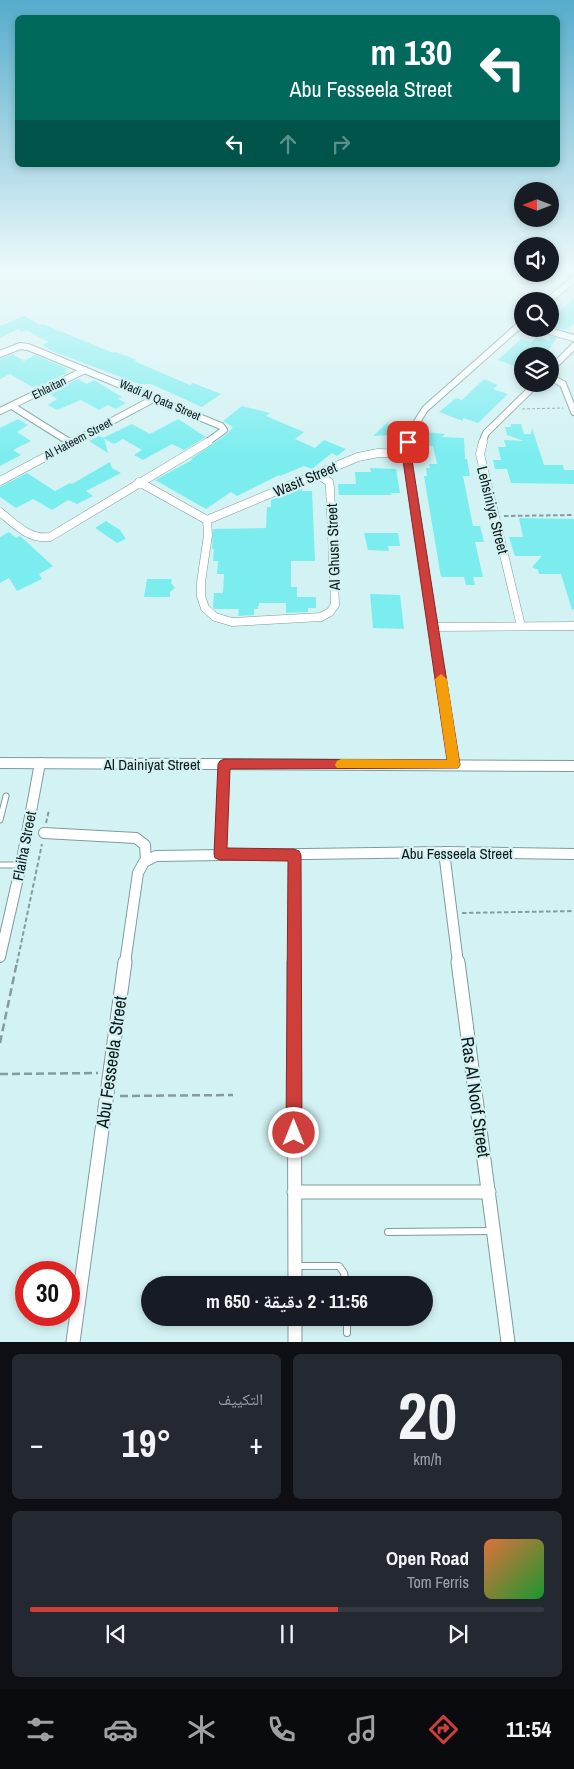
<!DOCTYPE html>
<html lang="ar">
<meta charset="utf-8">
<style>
:root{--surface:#171b24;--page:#242831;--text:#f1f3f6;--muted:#9ea1a6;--line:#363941;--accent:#ce3f3c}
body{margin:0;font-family:"Archivo Narrow","Noto Naskh Arabic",sans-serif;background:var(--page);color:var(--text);direction:rtl;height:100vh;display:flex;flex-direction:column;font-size:19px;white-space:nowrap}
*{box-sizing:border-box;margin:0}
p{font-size:16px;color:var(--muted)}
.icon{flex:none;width:28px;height:28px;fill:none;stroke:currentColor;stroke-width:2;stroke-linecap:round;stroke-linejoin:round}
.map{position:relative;height:1342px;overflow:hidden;direction:ltr}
.panel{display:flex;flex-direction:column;gap:12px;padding:12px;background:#0d0f14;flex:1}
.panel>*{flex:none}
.banner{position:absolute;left:15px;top:15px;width:545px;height:152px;border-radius:8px;box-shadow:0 2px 8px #0003;direction:rtl;background:#00695c;color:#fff;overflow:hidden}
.needle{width:32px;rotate:270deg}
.fabs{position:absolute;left:514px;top:182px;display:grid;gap:10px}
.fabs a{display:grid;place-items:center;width:45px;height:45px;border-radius:50%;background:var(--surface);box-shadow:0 2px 8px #0003;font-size:25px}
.speed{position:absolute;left:15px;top:1261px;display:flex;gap:10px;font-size:25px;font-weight:700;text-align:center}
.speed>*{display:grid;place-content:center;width:65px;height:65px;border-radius:50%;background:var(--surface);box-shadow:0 2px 8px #0003;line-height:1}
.speed .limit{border:8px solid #d22;background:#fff;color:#111}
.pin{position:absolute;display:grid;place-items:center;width:42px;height:42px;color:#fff;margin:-21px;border-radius:10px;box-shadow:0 2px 8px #0006}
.me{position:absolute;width:55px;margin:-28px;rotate:0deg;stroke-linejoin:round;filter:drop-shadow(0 0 4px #0008)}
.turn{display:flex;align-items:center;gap:18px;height:105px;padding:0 25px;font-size:22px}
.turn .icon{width:65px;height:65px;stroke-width:2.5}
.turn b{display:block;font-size:35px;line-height:42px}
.lanes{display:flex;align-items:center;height:48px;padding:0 25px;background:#0003;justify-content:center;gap:25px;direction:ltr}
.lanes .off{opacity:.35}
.big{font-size:38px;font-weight:700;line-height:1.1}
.panel .tile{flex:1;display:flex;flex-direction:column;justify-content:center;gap:8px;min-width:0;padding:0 18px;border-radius:8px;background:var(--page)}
.panel .dial{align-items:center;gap:0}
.dial b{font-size:65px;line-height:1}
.song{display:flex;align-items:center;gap:15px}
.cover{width:60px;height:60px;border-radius:8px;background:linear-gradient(135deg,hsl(20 70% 55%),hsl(130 70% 35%))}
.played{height:5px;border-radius:2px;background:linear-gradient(90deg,var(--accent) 60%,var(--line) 60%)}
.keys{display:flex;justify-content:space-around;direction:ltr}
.heat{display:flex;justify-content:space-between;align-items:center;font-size:28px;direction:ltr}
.panel .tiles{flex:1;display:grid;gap:12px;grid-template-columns:1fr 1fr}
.tile:last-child{grid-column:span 2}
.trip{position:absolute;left:141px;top:1276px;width:292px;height:50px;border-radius:25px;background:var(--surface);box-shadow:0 2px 8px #0003;font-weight:700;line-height:50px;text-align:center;direction:rtl}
.dock{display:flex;height:80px;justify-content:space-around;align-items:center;background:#090b0e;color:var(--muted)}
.dock .icon{width:35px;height:35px}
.dock .current{color:var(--accent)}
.dock b{font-size:22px;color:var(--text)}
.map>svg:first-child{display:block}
.building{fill:#7bedef}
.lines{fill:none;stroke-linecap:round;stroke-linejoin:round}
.lane-far1-casing{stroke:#7e9b9c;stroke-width:7}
.lane-casing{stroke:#7e9b9c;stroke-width:8}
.street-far3-casing{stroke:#7e9b9c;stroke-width:8}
.street-far2-casing{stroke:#7e9b9c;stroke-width:9}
.street-far1-casing{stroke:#7e9b9c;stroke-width:12}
.street-casing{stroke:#7e9b9c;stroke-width:15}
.path-far2{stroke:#859c9d;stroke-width:1;stroke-dasharray:3 2;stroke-linecap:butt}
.path-far1{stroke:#859c9d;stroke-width:2;stroke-dasharray:4.5 2.5;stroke-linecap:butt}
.path{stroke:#859c9d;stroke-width:2.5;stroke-dasharray:8 4;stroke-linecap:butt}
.lane-far1{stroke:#fff;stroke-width:5}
.lane{stroke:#fff;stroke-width:6}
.street-far3{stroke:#fff;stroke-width:6}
.street-far2{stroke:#fff;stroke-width:8}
.street-far1{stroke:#fff;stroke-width:10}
.street{stroke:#fff;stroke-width:13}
.route{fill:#ce3f3c;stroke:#862927}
.slow{fill:#f59e0b}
.labels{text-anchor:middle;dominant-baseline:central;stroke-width:4.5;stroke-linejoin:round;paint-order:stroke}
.far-street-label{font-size:12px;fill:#0e191a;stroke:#d3f2f3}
.street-label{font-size:15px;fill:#0e191a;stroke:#d3f2f3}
.near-street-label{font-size:18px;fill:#0e191a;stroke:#d3f2f3}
</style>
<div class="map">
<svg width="574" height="1342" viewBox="0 0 574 1342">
<rect width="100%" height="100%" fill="#d3f2f3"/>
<!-- building -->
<path class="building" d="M574,298V323L566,330L550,326V320Z
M24,316L40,325L43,324L113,353L115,352L137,360L134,361L190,385L193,383L221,394L202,407L151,384H139L47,349H49L42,345L49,342L26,330L22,332L18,329L0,338V326Z
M550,336L557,338L551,346H552L542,356H522V369L498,360L521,339L531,342L537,337L550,341Z
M13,354L24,361L35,355L68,369L64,371L67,373L38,387L36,385L32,387L10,374L0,379V359Z
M78,379L87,384L94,380L122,397L118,399L126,403L116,409L108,405L99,410L81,400L57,410L48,405L57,399L48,393Z
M484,379L498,385L493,389L508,394L478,423L463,418V421L439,412L456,398L462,400Z
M242,406L270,413L266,416L304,432L295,439L315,448L324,440L346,449L337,456L332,453L312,469L304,466L280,476L279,475L237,496L231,492L206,509L155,480L192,460L191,459L227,434L233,427L223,421Z
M18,419L28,425L17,432L31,441L13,450L21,455L0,466V428Z
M178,419L206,437L184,450L172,444L143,460L134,455L142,450L123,439L114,444L103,438L132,424L150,434Z
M388,422L390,435L373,436Z
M511,424H521L524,434H531L532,428L544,465H563L564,470H574V484L511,483L507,469H495L493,460H501L498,447H506L504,440L524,441L507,435L505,427H511Z
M426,432L445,434L442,437L464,438L465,459H467L470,476H463L473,526H480L484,542H475L483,577H473L475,585H466L464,577H441L424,476H427L426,468H430L429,464H437L433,446L420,445Z
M99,436L104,438L108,453L89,441Z
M110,462L112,468L121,473L86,491L93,496L77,504L68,500L52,510L33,499L16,508L0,497V487L27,473L55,491L70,483L72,484Z
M370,468L396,469L400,493H391L392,495H339L338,484H356L355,472H371Z
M302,489V491H312L315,561H291V587H297V597H316V608H308V612L286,613V603H259L258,609H254V615L238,616L239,609H214L213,607L214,593H223L224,574H217L218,561H213L214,549H212L213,529L266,528L267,507H271V500Z
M519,518L574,519V609L572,610L561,574H539L538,570L532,567L542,556H515L509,537H523Z
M106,521L120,530L126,539L117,543L95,528Z
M9,532L16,538L20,536L53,566L39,574L42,579L17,591L9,578L0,583V537Z
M364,533H398L400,546H388L389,551L368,550Z
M147,579H172L171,583L175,588L170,592V597H144Z
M370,594L400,595L404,629L373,628Z"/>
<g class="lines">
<defs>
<path id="lane-far1" d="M0,820L6,796
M0,865H21"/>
<path id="lane" d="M388,1232L492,1231
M296,1266H339L344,1273L346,1285
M347,1318V1333"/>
<path id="street-far3" d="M548,301L574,279
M542,329L574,338
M0,354L20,346L28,347L221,426L224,430L206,443
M550,370L574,346
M550,377L563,384L574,412
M12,406L71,443
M0,411L85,370
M71,443L155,398
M409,443L412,430L425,409L522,323
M482,443L486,433L536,384"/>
<path id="street-far2" d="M69,442L71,443
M410,442L407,454L440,670
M483,442L480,454L521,626
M0,481L73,442
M139,482L207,520
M0,512C15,524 29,540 50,537L208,442
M207,520L208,535L201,582V596L205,608L215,617L232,622L321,617L330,612L335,605L330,487L329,482L318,474
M207,520L358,457L378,453L407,454
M433,627L574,626"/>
<path id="street-far1" d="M439,668L454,765
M0,763L574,766
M44,833L136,838L145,845L146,860
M444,852L458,963
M220,854L224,764
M294,855V963
M0,957L21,865L40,763
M125,963L138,873L144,862L156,856L444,852L574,854"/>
<path id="street" d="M294,962L295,1285
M458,962L508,1342
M294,1192H489
M295,1318V1342
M73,1342L125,962"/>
</defs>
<!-- lane-far1 casing -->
<use href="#lane-far1" class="lane-far1-casing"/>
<!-- lane casing -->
<use href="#lane" class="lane-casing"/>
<!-- street-far3 casing -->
<use href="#street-far3" class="street-far3-casing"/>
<!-- street-far2 casing -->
<use href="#street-far2" class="street-far2-casing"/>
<!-- street-far1 casing -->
<use href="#street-far1" class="street-far1-casing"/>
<!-- street casing -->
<use href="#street" class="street-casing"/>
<!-- path-far2 -->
<path class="path-far2" d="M522,409L563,408"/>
<!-- path-far1 -->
<path class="path-far1" d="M504,516L574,515
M46,823L49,810
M462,913L574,911
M17,963L42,844"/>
<!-- path -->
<path class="path" d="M0,1043L17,962
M0,1074L98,1073
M120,1096L233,1095"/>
<!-- lane-far1 -->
<use href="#lane-far1" class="lane-far1"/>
<!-- lane -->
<use href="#lane" class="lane"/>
<!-- street-far3 -->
<use href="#street-far3" class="street-far3"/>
<!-- street-far2 -->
<use href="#street-far2" class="street-far2"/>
<!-- street-far1 -->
<use href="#street-far1" class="street-far1"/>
<!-- street -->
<use href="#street" class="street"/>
</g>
<!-- sky -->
<linearGradient id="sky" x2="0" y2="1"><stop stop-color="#56accc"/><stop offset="0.59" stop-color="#ebf9fa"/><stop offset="1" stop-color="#ebf9fa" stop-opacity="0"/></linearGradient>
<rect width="574" height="455" fill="url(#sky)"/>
<!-- route -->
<path class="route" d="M408,439L413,442L411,454L460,765L458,768L230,769L227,848L294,849L299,851L301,855L302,1133L300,1139L294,1141L288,1139L286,1133L288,861L220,860L215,858L214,854L218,764L220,761L224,759L447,760L402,454L404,442Z"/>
<!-- slow -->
<path class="slow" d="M441,674L447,679L460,765L458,768H337L335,765L337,761L341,759L447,760L435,679Z"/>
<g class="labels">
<!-- far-street labels -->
<g class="far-street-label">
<text transform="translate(49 388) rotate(-26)">Ehlaitan</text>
<text transform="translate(160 400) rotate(23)">Wadi Al Qata Street</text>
<text transform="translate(78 439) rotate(-28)">Al Hateem Street</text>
</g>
<!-- street labels -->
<g class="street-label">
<text transform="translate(305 479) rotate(-23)">Wasit Street</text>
<text transform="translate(493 510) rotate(76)">Lehsiniya Street</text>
<text transform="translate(333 547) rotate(-92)">Al Ghusn Street</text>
<text x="152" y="764">Al Dainiyat Street</text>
<text transform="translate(24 846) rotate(-79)">Flaiha Street</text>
<text x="457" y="853">Abu Fesseela Street</text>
</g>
<!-- near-street labels -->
<g class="near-street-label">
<text transform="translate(111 1062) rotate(-82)">Abu Fesseela Street</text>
<text transform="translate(476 1097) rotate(82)">Ras Al Noof Street</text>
</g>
</g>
</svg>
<div class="fabs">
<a><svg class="needle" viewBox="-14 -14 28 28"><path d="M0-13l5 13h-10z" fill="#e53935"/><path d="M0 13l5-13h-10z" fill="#9ea1a6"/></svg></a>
<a><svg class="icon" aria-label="sound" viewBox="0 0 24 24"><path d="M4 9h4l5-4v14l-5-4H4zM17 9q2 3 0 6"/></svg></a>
<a><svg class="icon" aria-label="search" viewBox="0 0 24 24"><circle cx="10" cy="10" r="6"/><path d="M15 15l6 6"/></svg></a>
<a><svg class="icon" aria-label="layers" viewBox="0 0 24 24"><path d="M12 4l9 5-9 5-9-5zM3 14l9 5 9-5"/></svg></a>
</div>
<div class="speed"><div class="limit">30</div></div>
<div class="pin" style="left:408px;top:442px;background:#d93025"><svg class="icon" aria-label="arrive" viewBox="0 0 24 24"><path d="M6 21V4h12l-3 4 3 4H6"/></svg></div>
<svg class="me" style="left:294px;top:1133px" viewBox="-20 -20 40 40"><circle r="17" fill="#ce3f3c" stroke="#fff" stroke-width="3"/><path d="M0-11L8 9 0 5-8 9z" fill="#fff"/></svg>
<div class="trip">11:56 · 2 دقيقة · 650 m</div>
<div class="banner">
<div class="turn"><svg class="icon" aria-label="left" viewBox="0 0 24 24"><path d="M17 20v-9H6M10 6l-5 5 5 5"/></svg><div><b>130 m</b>Abu Fesseela Street</div></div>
<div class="lanes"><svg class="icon" aria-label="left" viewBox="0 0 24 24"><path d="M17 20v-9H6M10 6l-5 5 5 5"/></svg><svg class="icon off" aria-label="ahead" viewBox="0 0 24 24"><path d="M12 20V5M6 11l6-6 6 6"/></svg><svg class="icon off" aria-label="right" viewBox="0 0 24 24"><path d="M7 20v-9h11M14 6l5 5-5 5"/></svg></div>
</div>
</div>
<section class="panel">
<div class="tiles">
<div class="tile dial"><b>20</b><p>km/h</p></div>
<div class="tile"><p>التكييف</p>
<div class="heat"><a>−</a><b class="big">19°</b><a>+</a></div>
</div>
<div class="tile">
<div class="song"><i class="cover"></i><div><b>Open Road</b><p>Tom Ferris</p></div></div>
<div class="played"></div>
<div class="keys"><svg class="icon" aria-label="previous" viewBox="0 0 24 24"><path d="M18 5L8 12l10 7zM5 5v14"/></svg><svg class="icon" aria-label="pause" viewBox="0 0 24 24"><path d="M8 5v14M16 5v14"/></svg><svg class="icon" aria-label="next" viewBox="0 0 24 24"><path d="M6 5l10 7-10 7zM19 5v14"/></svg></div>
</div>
</div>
</section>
<nav class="dock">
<b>11:54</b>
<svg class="icon current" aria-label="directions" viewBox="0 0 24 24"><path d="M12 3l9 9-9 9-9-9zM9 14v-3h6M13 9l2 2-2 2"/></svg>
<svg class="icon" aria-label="music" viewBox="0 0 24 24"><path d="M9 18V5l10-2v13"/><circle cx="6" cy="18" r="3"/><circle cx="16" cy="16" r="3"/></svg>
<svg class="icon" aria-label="phone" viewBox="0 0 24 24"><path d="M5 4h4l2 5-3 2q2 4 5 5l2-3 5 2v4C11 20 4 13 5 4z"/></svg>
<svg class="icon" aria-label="climate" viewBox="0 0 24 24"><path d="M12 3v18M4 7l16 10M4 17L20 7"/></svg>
<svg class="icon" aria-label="car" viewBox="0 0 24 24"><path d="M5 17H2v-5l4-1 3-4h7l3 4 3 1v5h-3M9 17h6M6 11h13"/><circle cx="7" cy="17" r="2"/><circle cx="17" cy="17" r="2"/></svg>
<svg class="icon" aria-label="filters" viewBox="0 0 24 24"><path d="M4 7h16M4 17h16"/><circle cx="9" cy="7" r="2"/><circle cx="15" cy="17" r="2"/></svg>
</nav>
